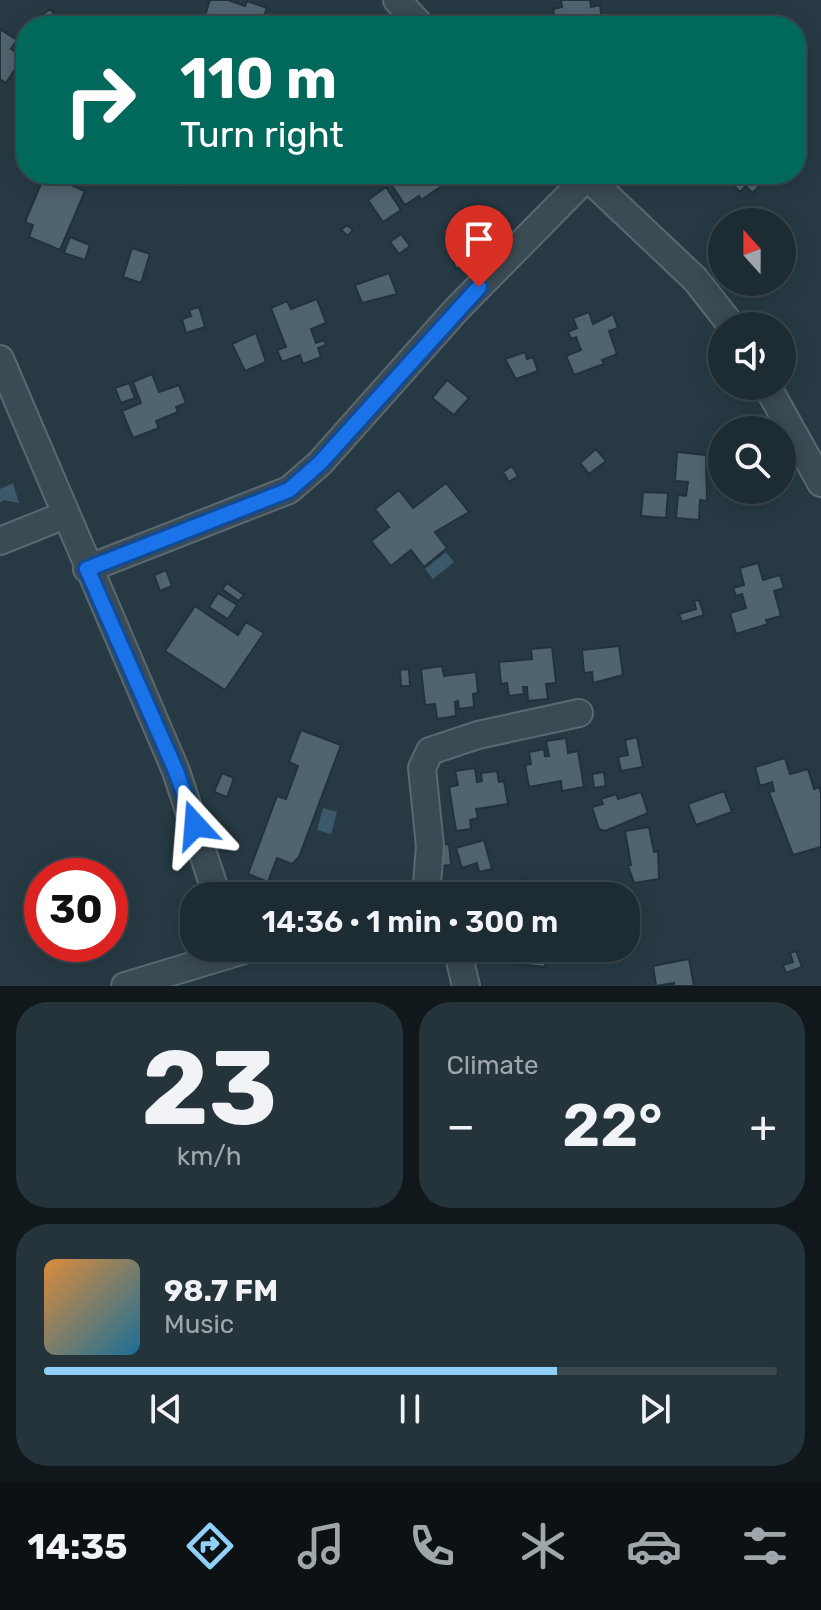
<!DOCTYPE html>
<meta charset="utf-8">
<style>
:root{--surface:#1d2c33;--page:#25343b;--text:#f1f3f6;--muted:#a0a7ac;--line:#3b484e;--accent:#91d0f9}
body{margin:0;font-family:Rubik,sans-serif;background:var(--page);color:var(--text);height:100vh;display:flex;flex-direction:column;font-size:30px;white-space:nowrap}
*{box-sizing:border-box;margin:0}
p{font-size:26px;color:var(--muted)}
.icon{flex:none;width:44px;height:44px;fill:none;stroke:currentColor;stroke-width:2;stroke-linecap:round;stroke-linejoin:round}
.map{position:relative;height:986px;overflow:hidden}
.sheet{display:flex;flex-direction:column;gap:16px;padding:16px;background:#10181c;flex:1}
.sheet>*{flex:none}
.guide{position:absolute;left:16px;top:16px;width:790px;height:168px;border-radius:32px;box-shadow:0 4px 20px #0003,0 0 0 2px var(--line);background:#00695c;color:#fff;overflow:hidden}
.needle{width:52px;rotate:339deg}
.controls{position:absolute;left:708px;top:208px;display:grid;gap:16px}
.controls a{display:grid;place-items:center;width:88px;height:88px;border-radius:50%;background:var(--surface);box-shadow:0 4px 20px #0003,0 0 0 2px var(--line);font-size:40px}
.speed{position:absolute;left:24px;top:858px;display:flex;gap:16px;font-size:40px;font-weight:700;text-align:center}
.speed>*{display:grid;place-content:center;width:104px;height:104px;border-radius:50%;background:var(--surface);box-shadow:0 4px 20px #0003,0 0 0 2px var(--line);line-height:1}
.speed .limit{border:12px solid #d22;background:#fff;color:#111}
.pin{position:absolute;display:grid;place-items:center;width:68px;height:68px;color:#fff;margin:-82px -34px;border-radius:50% 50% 50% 0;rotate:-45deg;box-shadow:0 0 8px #0007}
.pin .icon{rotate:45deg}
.me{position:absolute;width:88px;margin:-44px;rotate:341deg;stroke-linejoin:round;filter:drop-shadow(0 0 6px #0008)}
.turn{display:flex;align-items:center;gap:28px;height:168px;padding:0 32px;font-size:36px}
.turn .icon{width:104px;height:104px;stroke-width:2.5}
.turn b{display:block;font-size:56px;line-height:68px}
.big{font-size:60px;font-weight:600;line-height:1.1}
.sheet .tile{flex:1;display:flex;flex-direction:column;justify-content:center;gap:12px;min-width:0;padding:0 28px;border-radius:32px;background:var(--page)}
.sheet .dial{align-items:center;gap:0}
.dial b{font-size:104px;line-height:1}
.song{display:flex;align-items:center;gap:24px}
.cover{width:96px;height:96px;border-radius:12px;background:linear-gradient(135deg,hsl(30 70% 55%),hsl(200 70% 35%))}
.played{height:8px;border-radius:4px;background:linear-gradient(90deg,var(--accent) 70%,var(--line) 70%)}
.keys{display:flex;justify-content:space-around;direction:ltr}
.heat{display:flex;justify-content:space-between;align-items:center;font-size:44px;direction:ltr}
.sheet .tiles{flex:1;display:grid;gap:16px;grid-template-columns:1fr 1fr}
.tile:last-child{grid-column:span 2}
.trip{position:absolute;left:180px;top:882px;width:460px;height:80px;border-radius:32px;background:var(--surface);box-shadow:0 4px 20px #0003,0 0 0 2px var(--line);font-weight:600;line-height:80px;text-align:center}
.tab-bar{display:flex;height:128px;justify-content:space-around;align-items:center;background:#0c1214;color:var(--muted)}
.tab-bar .icon{width:56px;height:56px}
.tab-bar .on{color:var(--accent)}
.tab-bar b{font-size:36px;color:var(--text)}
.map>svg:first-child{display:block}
.water{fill:#3b596b}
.building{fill:#50646f;stroke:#22323b;stroke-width:2}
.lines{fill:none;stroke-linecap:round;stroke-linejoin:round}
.minor-casing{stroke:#5a6871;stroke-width:30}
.minor{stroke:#3b4b53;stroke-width:26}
.route-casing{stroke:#114b97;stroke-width:20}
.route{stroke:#1a73e8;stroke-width:14}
</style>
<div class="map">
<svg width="821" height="986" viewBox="0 0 821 986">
<rect width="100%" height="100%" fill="#273a44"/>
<!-- water -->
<path class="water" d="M13,483L19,503L4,500L0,503V489Z
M446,552L454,562L433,579L425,569Z
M323,808L337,812L331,834L317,830Z"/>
<!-- building -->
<path class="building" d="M210,0H228L245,6L247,1L267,8L260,26H214L203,22Z
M561,0H590L591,7L600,5L603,26L555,23L553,9L562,7Z
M50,9L58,18L50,26L41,16Z
M669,19L670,26H649L648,23Z
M35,22L46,26H26V49L21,35L26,26Z
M0,29L17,40L11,49L23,57L6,83L0,79Z
M45,174L85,191L60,250L29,237L33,225L25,222Z
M172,174H185L188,183L176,187Z
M384,174H440L446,183L421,200L419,196L405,205Z
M729,174H758L765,181L752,193L746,186L740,192L726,177Z
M386,187L401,210L383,222L368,200Z
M347,225L353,230L348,236L341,230Z
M401,234L410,246L399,254L390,242Z
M70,237L90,245L85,260L64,253Z
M782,237L795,258L782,266Z
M132,248L150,254L141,283L123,277Z
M465,251L470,264L456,269L451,256Z
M389,273L397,294L362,303L355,285Z
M317,299L326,323L311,329L316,343L324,340L326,345L318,348L321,357L303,364L300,355L282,362L277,350L286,347L271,308L287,301L291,309Z
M199,307L205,327L186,333L182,319L191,316L189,310Z
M589,312L593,324L613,314L618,328L609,331L617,354L602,360L604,364L574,375L566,356L581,350L576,337L571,339L568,332L577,328L573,318Z
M256,333L266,362L245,371L232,344Z
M525,352L527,359L533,357L538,371L516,379L505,359Z
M152,374L159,392L179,385L186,403L176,407L178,412L156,421L159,428L133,438L122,411L141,403L133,382Z
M447,380L469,398L454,415L432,398Z
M129,383L135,398L121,403L115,388Z
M596,449L606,461L589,474L580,463Z
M677,452L706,455L707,501L700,500L699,520L676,518L678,495L686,496L688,482L675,481Z
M512,466L518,476L509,482L503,472Z
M446,483L469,512L435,532L447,548L424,567L411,550L391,566L371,541L389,527L375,509L399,490L413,508Z
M643,492L668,493L666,518L641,516Z
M758,563L763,580L780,575L784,588L774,591L781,616L766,620L768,624L736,634L730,613L746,608L742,594L736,596L733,588L744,585L740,568Z
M166,570L172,586L160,591L154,575Z
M227,583L244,595L239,601L222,589Z
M218,593L237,605L228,619L209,607Z
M699,600L704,615L682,622L679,614L696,609L694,601Z
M195,606L238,635L246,622L264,633L225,690L165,651Z
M619,646L623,675L593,683L592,672L584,673L582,650Z
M552,647L556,683L546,684L548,699L528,701L527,687H523L524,694L509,696L507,683L501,684L499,662L532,659L531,649Z
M442,666L444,676L476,672L478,693L473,694L474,707L459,709L458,701L455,702L456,716L437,719L435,704L425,705L421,669Z
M409,669L410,686H401L400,670Z
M301,730L341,745L299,857L292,864L277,858L268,882L248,874L277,796L286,799L298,766L289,762Z
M637,737L643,767L621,771L618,757L628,755L625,740Z
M566,738L568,753L578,751L584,787L562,791L561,781L529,787L525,765L531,764L529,752L544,749L545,756H549L546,741Z
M785,758L790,774L808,769L814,789L819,787L821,794V847L793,855L769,792L774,791L772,782L760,786L755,767Z
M475,768L477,782L482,781L481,773L497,771L499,782L504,781L508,804L476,809L478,818L470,820L471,829L456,831L449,787L458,785L455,771Z
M604,772L606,786L594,788L592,774Z
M222,773L234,778L227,797L214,792Z
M724,791L732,812L696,825L688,804Z
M641,792L648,813L605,831L599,829L592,807L603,804L601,799L616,794L618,799Z
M649,827L654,852L658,851L659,879L634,883L628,866L631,865L625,831Z
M484,840L492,869L479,872L477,863L462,868L456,848Z
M449,844L451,865L439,866L437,846Z
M525,878L533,896H495L493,892Z
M511,948H548L545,967L509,963Z
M611,948H624L625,953L613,956Z
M796,951L802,967L786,973L783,965L793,962L790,953Z
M689,959L694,986H674V983L656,986L653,966Z"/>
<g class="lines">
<defs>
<path id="minor" d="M397,0L421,26
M584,174L695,279L732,326
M0,359L176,771L217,896
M767,386L821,483
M0,541L65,515
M87,569L289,490L320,463L457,309L587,177
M426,896L430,846L422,768L430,751L478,735L579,713
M457,948L466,986
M125,986L251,948"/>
</defs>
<!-- minor casing -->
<use href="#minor" class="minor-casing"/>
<!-- minor -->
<use href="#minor" class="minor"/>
</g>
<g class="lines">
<defs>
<path id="route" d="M195,825L176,771L87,569L289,490L320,463L479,287"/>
</defs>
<!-- route casing -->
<use href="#route" class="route-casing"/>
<!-- route -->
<use href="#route" class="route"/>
</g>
</svg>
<div class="controls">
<a><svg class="needle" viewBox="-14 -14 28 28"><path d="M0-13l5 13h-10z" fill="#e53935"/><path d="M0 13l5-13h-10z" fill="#a0a7ac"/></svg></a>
<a><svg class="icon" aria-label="sound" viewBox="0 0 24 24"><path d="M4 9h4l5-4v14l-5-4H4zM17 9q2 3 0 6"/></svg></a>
<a><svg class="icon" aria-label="search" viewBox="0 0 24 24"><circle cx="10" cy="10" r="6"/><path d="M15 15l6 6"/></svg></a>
</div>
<div class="speed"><div class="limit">30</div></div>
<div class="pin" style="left:479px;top:287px;background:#d93025"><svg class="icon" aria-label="arrive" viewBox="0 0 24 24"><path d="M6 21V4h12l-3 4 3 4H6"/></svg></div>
<svg class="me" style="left:195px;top:825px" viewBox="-20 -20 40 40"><path d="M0-17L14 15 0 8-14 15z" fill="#1a73e8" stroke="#fff" stroke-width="4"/></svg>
<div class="trip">14:36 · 1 min · 300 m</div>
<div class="guide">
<div class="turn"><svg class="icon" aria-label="right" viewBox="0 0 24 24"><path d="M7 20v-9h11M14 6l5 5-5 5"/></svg><div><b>110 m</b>Turn right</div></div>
</div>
</div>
<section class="sheet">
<div class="tiles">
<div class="tile dial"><b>23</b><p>km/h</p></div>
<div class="tile"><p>Climate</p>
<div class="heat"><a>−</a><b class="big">22°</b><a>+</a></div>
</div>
<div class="tile">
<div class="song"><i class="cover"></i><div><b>98.7 FM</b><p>Music</p></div></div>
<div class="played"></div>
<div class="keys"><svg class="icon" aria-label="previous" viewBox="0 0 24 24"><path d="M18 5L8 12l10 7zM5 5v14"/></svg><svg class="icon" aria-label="pause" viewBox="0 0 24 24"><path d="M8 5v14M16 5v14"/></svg><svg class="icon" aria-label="next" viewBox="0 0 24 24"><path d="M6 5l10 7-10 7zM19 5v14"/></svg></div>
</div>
</div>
</section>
<nav class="tab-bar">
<b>14:35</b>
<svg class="icon on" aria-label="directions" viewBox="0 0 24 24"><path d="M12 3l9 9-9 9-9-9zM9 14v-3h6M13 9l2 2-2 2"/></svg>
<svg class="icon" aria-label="music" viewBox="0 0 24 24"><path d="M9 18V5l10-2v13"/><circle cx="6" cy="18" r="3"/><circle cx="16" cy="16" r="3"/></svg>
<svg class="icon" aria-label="phone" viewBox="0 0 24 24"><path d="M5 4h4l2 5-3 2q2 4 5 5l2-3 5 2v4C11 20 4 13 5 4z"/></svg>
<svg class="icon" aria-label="climate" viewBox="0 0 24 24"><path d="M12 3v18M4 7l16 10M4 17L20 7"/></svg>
<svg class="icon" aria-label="car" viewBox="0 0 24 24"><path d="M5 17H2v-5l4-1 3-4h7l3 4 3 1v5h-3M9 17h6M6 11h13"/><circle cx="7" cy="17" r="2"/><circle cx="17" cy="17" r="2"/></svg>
<svg class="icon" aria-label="filters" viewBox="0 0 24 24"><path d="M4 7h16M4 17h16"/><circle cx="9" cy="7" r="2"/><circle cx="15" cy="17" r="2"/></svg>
</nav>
